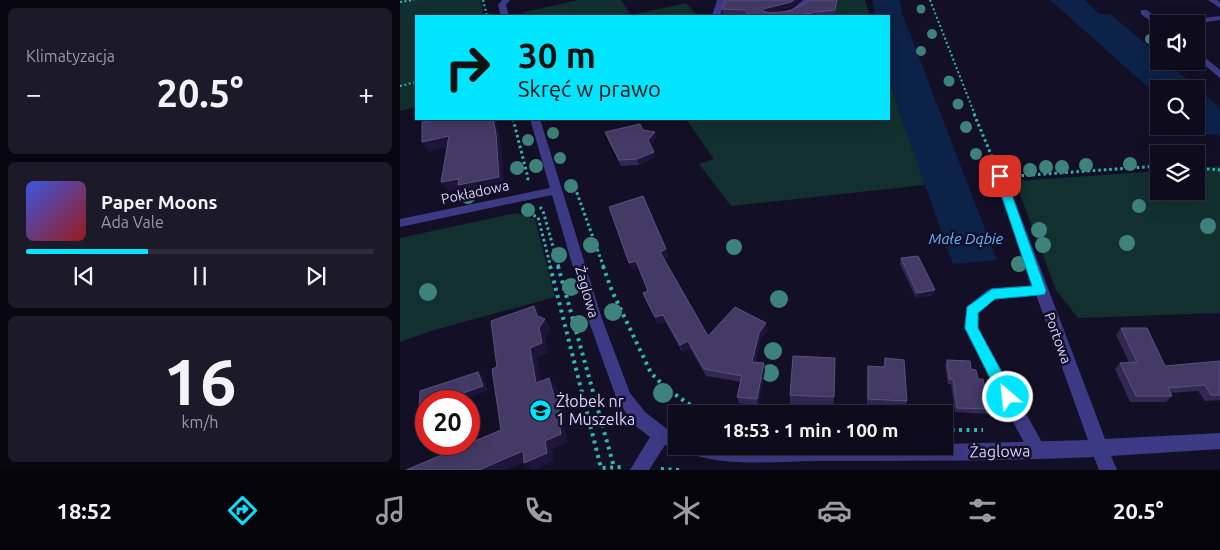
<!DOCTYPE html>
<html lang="pl">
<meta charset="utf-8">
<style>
:root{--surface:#0e0b1c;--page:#1c1929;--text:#f1f3f6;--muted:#9b9ba3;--line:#2e2b3b;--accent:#00e5ff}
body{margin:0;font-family:Ubuntu,sans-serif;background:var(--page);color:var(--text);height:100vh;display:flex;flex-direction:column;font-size:19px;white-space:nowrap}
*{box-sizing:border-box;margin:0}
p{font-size:16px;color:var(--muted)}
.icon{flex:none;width:28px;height:28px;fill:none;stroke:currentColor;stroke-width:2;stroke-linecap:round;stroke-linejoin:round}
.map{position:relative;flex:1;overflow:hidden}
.drawer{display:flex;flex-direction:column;gap:8px;padding:8px;background:#08060f;width:400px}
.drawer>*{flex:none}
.banner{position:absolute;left:15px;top:15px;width:475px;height:105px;border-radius:0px;box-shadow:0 5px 20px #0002,0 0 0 1px var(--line);background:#00e5ff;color:#111;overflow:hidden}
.buttons{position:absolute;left:750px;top:15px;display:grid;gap:10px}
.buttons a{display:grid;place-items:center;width:55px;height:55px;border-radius:0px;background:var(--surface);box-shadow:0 5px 20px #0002,0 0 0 1px var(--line);font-size:25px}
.speed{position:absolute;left:15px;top:390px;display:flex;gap:10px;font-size:25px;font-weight:700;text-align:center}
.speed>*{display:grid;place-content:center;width:65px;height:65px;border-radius:50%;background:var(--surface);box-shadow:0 5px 20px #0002,0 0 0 1px var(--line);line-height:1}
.speed .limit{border:8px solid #d22;background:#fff;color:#111}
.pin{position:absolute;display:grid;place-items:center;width:42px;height:42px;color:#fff;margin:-21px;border-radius:10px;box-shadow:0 2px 8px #0006}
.me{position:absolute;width:55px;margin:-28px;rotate:332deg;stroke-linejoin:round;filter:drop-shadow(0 0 4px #0008)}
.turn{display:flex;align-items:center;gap:18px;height:105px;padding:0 20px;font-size:22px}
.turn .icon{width:65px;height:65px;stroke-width:2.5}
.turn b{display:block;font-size:35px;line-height:42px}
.big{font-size:38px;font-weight:700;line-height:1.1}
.drawer .card{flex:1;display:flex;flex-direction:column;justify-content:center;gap:8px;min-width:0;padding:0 18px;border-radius:8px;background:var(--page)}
.drawer .dial{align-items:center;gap:0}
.dial b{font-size:65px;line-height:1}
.song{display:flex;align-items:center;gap:15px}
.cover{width:60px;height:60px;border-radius:8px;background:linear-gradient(135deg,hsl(230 70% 55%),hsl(0 70% 35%))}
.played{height:5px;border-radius:2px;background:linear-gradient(90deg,var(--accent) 35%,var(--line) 35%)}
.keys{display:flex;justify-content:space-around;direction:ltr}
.heat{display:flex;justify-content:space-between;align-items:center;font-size:28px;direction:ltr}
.trip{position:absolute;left:268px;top:405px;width:285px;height:50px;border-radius:0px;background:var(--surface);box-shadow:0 5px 20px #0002,0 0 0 1px var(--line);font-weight:700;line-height:50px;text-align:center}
.tab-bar{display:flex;height:80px;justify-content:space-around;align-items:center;background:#06040b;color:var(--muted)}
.tab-bar .icon{width:35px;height:35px}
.tab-bar .selected{color:var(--accent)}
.tab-bar b{font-size:22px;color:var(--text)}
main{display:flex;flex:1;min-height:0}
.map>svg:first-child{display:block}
.green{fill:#12302f}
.water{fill:#0c2248}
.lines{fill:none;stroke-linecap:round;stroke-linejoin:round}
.path-far2{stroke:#2fb8b0;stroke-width:2;stroke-dasharray:2 2.5;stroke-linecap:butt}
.path-far1{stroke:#2fb8b0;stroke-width:3;stroke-dasharray:2.5 3;stroke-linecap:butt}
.path{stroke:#2fb8b0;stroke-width:4;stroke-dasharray:3 4.5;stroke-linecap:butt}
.service{fill:#3d3a85;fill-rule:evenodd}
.minor{fill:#3d3a85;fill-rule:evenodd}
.tree{fill:#3d827b}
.wall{fill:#312854}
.shaded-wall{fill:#1d163a}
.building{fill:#433a66;stroke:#5a527e}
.route{fill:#00e5ff;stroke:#0095a6}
.labels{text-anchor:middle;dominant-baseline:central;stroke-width:5;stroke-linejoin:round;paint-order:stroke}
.street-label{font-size:14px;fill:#d9d4ff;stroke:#130f26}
.water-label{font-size:15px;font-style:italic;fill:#62b6ff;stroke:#130f26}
.near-poi-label{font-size:16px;fill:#d9d4ff;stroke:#130f26;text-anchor:start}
.near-street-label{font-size:16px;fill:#d9d4ff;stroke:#130f26}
</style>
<main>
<section class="drawer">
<div class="card"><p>Klimatyzacja</p>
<div class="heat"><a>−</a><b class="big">20.5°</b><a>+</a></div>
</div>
<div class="card">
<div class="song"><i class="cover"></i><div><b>Paper Moons</b><p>Ada Vale</p></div></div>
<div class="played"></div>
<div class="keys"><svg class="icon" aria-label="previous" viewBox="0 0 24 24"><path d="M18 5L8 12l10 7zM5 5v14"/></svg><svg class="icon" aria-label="pause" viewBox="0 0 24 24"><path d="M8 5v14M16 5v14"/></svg><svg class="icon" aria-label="next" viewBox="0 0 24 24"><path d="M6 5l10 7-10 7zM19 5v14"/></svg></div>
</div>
<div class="card dial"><b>16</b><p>km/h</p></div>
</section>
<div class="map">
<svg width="820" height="470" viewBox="0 0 820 470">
<rect width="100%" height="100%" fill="#130f26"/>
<!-- green -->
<path class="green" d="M0,0H81L84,16H16V107L0,111Z
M179,0H221L231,15L286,3L298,16H125L124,12Z
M437,0H465L470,16H430L435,15Z
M489,79L525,185L331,206L299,164L314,159L286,119H489Z
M820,166V313L678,318L656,290L615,181L759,171V191H796V168Z
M116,213L135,219L155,297L31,331L0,342V238Z"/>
<!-- water -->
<path class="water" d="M472,0H500L502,13L597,260L553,264L497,107L489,72V16H475Z
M650,0H685L699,14H710L759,55V61H766L820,108V135L800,134L791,126H796V89H759V97Z"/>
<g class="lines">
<!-- path-far2 -->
<path class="path-far2" d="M83,0L87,16
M530,0L575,115
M0,2L14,0
M0,86L16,82"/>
<!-- path-far1 -->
<path class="path-far1" d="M574,114L595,164
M113,119L128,178L127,182
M796,168L820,170
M616,176L759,166
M173,182L204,268
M140,207L143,211L159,268
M123,212L138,217L151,268"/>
<!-- path -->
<path class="path" d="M150,266L201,468L222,467
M158,266L214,467
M203,266L212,291L251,373L265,387L287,403L310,414
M544,430H583
M261,469L281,470"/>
<!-- service -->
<path class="service" d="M317,0H325L320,16H312Z
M403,0H411C399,15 382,17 364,16L392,9Z
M808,0H817L820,2V8Z
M741,10H747L764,24L757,26L741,14Z
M820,16V20L791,24H765L769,22Z
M796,50L820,70V78L796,58Z
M640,285L645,286L647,290L645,294L595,299L579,313L578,328L643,444L646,450L643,456L637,459L631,456L564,328L567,307L587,290L592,288Z"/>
<!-- minor -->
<path class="minor" d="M102,0H110L106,5L109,16H101L98,5Z
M130,119H140L202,319L230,393L245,412L267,429L276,433V446H282L276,449L265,445L249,470H230L250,437L233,424L216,397L188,319L152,195L0,227V219L150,188Z
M600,173L606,177L705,439L820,433V449L711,456L717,470H699L694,457C602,461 510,461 418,461C377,461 324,468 286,452L284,446H544V444L688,440L594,177Z"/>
</g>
<!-- trees -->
<g class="tree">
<circle cx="521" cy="9" r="4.5"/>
<circle cx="532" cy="34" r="5"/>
<circle cx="750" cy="39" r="5"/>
<circle cx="521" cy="51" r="5"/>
<circle cx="549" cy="81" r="5.5"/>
<circle cx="558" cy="104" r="5.5"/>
<circle cx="566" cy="127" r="6"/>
<circle cx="153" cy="133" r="6"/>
<circle cx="128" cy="140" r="6"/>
<circle cx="576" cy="154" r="6"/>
<circle cx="160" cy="158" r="6"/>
<circle cx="730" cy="164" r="7"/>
<circle cx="686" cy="165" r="7"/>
<circle cx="136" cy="166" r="7"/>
<circle cx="646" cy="167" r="7"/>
<circle cx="662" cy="167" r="7"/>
<circle cx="117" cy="168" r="7"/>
<circle cx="630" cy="170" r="7"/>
<circle cx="171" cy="186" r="7"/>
<circle cx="68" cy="197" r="7"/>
<circle cx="739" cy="206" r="7"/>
<circle cx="128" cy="210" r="7"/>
<circle cx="808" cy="226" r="8"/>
<circle cx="639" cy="230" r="8"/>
<circle cx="727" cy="243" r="8"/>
<circle cx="191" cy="245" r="8"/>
<circle cx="643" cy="245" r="8"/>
<circle cx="334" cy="247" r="8"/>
<circle cx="159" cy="255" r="8"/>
<circle cx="619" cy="264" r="8"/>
<circle cx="171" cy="287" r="9"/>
<circle cx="28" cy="292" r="9"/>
<circle cx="379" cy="299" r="9"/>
<circle cx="213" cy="312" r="9"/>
<circle cx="179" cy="324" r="9"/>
<circle cx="373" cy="351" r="9"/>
<circle cx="370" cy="373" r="9"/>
<circle cx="263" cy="393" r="10"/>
</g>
<!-- wall -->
<path class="wall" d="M325,0H401L391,7L369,13H370L390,11L437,0L435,15L424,16H347L345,15L323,14L322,9Z
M243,130L255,132L256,138L250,144L255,157L239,165L221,166L207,137L205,132Z
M266,249L268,257L264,259L308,336L367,331L360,340L355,363H364L365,370L358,406L339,403L337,397L341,382L306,376L290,348L282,352L266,322L258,324L246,301L243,293L248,291L239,268L232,270Z
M501,258L533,295L516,298L500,264Z
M721,328L765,366L820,361V400L805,401L798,391L771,393L772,396L766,402H730L715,369L720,363L729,362L716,335Z
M485,358L507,401L504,410L467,408V375L468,366L483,367Z
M547,360L571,369L578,379L589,409L586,414L555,412L551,384H548L545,365Z
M390,395L434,397L433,406L390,404Z"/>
<!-- shaded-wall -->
<path class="shaded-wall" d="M394,0H401L391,7L364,14L362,11L363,9Z
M416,12V16H396Z
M93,119H96L101,143L104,186L64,194L60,189L48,192L41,182L59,179Z
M255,132L256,138L250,145L248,140Z
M49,136L54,145L28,152L22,142Z
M254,152L255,157L239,165L237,159Z
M266,249L268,257L262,259L260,252Z
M236,261L239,268L232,270L229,263Z
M535,290L533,295L516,298L517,293Z
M134,306L141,316L142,323L145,319L151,329L146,338L148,353L137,358L143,392L136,383L130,348L137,316Z
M263,315L266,322L258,324L255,317Z
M366,323L367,331L360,340L353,369L352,362L359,333Z
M288,341L290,348L282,352L280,345Z
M364,363L365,370L358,406L357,399Z
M78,372L83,376L88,391L59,401H41Z
M149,378L156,387L160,402L166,412L164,426L168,442L152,449L154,461L135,470H131L124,463L145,441L158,417Z
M26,406V413H25L19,409Z
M123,451L131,459L106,470H79Z"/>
<!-- building -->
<path class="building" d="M325,0H394L391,2L363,9L362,11L370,13L390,11L407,2L408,0H437L435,10L416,12L396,16H350L345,10L322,9Z
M33,119H93L96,134L99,177L58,185L59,179L41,182L49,136L22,142V122L33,120Z
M240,124L243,130L255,132L248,140L254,152L237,159L219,160L205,132Z
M243,196L266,249L260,252L308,336L335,307L366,323L359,333L352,362L364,363L357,399L337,397L342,376L304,369L288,341L280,345L263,315L255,317L243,293L248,291L236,261L229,263L209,207Z
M518,256L535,290L517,293L501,258Z
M134,306L137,316L145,319L139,328L142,343L130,348L136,383L149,378L153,393L160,403L158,417L161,434L145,441L147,453L124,463L123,451L79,470H6L101,430L92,369L97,367L91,321Z
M721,328H747L765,366L820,361V395H811L805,385L768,388L772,396H736L720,363L737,362Z
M393,356L435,358L434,397L390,395Z
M485,358L504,360L507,401L468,399V366L485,367Z
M547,360L570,361L571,369L576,370L578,379H583L589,409L557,408L553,379H549Z
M78,372L83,386L41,401H26V406L19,409L20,391Z"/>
<!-- route -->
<path class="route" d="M600,173L605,176L646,290L645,294L640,295L595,299L578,313V328L615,397L613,402L608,404L602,402L565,328L567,307L592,289L632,286L595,176Z"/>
<!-- icons -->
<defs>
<symbol id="school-disc" viewBox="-11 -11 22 22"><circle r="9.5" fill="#00e5ff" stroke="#130f26"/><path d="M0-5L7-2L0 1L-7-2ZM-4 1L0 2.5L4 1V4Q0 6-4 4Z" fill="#111"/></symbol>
</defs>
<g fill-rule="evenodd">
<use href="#school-disc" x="128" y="398" width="25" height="25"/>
</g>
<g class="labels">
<!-- street labels -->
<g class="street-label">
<text transform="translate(75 192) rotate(-12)">Pokładowa</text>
<text transform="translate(187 292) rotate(74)">Żaglowa</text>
<text transform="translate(658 338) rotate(70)">Portowa</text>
</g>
<!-- water labels -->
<g class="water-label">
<text x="566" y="238">Małe Dąbie</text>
</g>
<!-- near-poi labels -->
<g class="near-poi-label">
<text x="156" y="401">Żłobek nr<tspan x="156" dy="18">1 Muszelka</tspan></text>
</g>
<!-- near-street labels -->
<g class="near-street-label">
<text transform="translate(600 451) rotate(-1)">Żaglowa</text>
</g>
</g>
</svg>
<div class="buttons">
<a><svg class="icon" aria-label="sound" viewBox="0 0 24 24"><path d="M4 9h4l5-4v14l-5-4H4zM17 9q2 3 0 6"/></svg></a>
<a><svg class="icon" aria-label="search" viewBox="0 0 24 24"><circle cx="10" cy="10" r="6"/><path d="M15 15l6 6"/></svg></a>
<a><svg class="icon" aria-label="layers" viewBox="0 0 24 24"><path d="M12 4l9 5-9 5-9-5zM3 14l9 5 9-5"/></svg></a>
</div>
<div class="speed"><div class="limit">20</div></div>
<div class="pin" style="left:600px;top:176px;background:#d93025"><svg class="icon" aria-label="arrive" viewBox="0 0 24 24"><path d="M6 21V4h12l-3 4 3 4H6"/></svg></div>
<svg class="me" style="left:608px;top:397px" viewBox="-20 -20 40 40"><circle r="17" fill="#00e5ff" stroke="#fff" stroke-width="3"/><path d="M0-11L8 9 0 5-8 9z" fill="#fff"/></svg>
<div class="trip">18:53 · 1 min · 100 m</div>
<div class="banner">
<div class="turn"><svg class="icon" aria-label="right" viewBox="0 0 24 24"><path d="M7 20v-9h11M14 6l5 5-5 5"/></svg><div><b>30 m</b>Skręć w prawo</div></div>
</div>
</div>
</main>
<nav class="tab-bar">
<b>18:52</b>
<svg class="icon selected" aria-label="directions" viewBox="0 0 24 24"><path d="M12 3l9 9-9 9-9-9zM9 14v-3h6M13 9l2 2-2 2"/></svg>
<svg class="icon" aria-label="music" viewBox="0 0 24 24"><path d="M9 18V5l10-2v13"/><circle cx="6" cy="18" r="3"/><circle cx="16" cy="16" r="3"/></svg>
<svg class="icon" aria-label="phone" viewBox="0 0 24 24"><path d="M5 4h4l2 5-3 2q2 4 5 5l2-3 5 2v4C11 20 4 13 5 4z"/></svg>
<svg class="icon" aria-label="climate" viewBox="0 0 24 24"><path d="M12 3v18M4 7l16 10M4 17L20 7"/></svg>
<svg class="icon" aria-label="car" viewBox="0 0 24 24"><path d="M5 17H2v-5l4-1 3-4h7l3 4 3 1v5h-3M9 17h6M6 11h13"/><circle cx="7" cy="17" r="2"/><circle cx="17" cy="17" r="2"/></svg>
<svg class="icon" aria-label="filters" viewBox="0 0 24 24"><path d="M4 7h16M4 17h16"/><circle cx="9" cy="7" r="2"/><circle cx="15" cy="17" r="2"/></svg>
<b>20.5°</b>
</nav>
